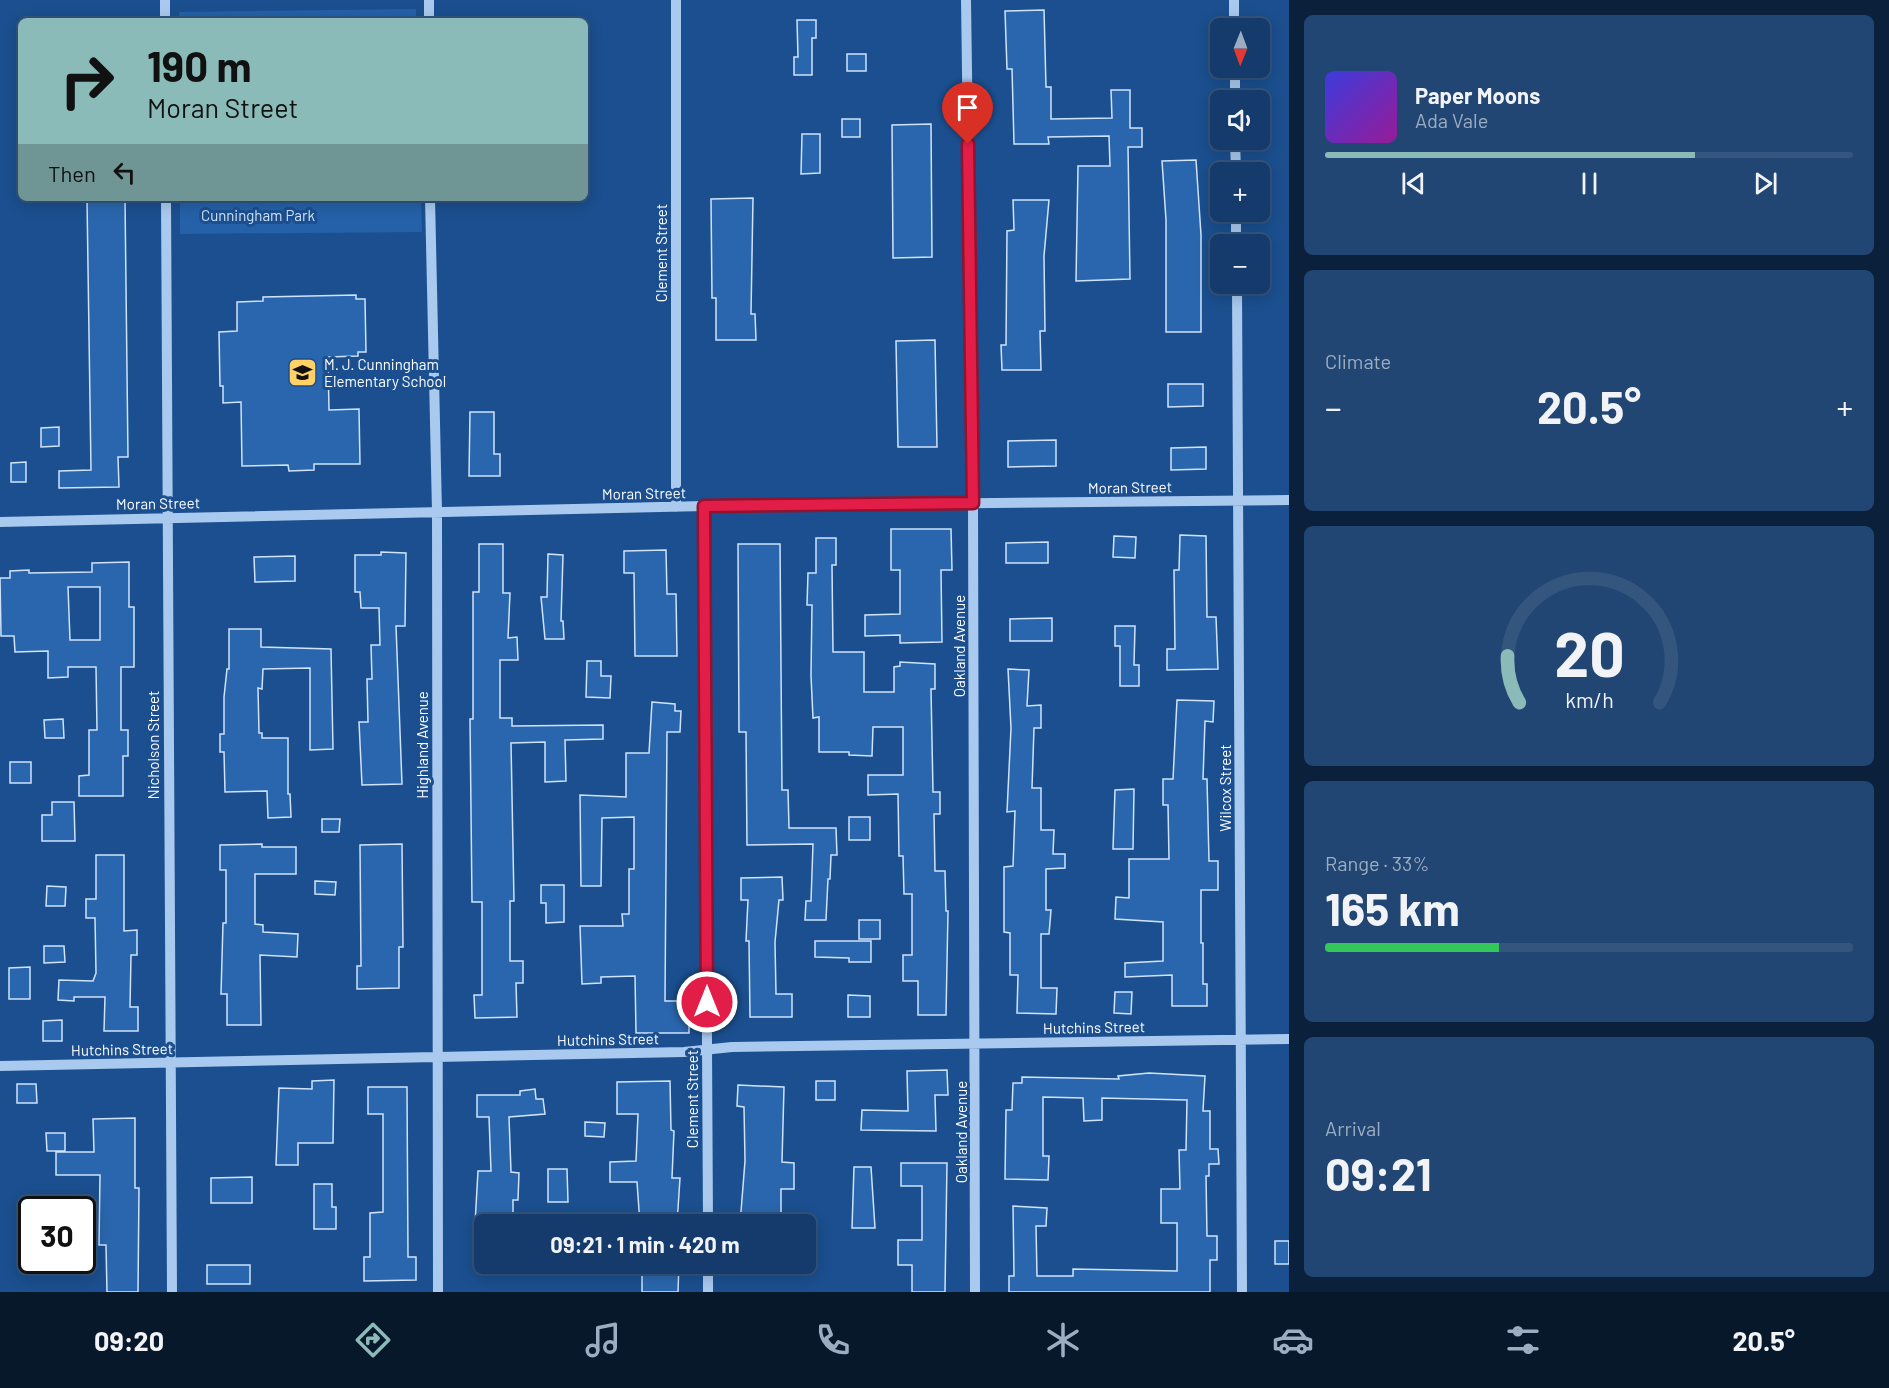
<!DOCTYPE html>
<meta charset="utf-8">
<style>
:root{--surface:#143b6b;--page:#214673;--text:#f1f3f6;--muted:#9dadc1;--line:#33557e;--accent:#8bbbb9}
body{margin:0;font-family:Barlow,sans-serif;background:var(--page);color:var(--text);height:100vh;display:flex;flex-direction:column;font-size:22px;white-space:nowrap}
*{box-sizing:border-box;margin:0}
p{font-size:20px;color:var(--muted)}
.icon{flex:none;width:33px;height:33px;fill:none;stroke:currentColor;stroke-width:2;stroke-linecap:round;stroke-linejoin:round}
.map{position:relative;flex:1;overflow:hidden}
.sheet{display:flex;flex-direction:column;gap:15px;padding:15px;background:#0b203b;width:600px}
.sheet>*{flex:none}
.hud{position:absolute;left:18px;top:18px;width:570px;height:183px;border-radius:9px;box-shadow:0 3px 15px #0003,0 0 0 2px var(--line);background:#8bbbb9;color:#111;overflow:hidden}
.needle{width:39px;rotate:181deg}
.tools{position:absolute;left:1210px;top:18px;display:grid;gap:12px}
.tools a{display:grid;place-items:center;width:60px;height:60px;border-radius:9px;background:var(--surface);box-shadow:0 3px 15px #0003,0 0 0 2px var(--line);font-size:30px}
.speed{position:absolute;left:18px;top:1196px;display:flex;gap:12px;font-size:30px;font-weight:700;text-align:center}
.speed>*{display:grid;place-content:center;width:78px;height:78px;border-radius:50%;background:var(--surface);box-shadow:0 3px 15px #0003,0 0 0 2px var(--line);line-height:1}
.speed .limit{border:3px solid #111;border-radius:9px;background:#fff;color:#111}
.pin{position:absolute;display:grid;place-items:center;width:51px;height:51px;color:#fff;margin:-62px -26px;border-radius:50% 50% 50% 0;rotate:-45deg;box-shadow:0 0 6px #0007}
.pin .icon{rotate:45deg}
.me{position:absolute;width:66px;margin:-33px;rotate:0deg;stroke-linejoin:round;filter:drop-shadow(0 0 4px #0008)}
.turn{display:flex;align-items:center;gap:21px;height:126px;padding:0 30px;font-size:27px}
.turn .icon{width:78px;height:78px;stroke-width:2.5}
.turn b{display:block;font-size:42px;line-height:51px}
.then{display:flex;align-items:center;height:57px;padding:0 30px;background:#0003;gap:12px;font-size:22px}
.big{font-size:45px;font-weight:700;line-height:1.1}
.sheet .tile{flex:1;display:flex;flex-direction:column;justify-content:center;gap:9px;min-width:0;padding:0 21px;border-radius:9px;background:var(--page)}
.sheet .dial{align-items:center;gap:0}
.dial svg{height:156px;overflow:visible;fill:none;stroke:var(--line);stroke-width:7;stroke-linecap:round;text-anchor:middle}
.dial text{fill:var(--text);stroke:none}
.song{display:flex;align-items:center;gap:18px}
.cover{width:72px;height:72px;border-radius:9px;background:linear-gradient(135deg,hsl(240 70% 55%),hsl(300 70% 35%))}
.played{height:6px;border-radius:3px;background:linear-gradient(90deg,var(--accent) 70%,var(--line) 70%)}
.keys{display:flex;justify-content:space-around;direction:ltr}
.heat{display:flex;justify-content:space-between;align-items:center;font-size:33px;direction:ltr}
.charge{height:9px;border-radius:4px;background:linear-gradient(90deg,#34c759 33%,var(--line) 0)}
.trip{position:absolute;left:474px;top:1214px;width:342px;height:60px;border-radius:9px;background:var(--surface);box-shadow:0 3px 15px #0003,0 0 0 2px var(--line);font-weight:700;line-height:60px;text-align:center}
.menu{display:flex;height:96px;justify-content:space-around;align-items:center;background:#08182b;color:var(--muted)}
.menu .icon{width:42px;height:42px}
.menu .selected{color:var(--accent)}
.menu b{font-size:27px;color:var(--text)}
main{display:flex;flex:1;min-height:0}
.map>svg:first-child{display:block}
.green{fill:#2461a8}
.building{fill:#2a66ad;stroke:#cfe3fa;stroke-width:1.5;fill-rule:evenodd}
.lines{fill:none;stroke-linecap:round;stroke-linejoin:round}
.minor{stroke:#a9c9ee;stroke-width:10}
.route-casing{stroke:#92132f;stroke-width:15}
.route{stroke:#e11d48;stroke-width:10}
.labels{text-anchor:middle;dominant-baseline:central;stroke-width:6;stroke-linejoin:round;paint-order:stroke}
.park-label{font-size:15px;fill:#cfe3fa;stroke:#1b4f8f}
.street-label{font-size:15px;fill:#fff;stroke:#1b4f8f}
.poi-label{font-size:15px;fill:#fff;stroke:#1b4f8f;text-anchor:start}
</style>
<main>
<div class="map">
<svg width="1289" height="1292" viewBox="0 0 1289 1292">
<rect width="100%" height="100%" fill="#1b4f8f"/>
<!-- green -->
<path class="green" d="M416,9V21H179V12Z
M180,198H421L422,232L180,234Z"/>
<!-- building -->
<path class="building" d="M1044,10L1046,87H1051V119L1112,118L1111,90H1130V128H1142V147H1128L1130,279L1076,281L1078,166H1110L1109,136L1048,137L1049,144H1014L1012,69H1007L1005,11Z
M797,20H816V38H812V75H794V57H798Z
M847,54H866V71H847Z
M842,119H860V137H842Z
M931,124L932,257L893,258L892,125Z
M802,134H820V173L801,174Z
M1196,160L1201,235V332H1166V220L1162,161Z
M753,198L751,314H755L756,340H716V298H712L711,199Z
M87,199H125L128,457H118L119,487L59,488V471L91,470Z
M1013,200H1049L1044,256L1045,331H1040L1041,370H1002L1001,345H1006L1007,231L1014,230Z
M356,295V299H365L366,352H358V356L328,357L329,410L359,409L360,464H314V470L289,471L288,465L242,466L241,402L223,403V386H220L219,332L237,331V302L263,301V297Z
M935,340L937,447H898L896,341Z
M1168,384H1203V406L1168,407Z
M470,412H494V454H500V476H469Z
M59,427V446L41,447V428Z
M1056,440V466L1008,467V441Z
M1206,447V469L1171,470V448Z
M26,462V482H11V463Z
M891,529H951L952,570H941L942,642L900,643V635L865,636V615L900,614V570H891Z
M1180,535L1206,536L1207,617H1216L1218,669L1167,670V649H1175L1174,570H1179Z
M1114,536L1136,537L1135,558L1113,557Z
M816,538H836V565H832L833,652H864V692H894V667L900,666V662L935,664V689H931L933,792H940V814H934L935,871H945L946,911H948L946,1015H918V981H903V955H912V894H904L903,856H899L898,794L868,795V775H903V727H873L872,756L849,755V752H819V717L813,718L811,676L812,605H807L808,573H816Z
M1048,542V563H1006V543Z
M479,544H503V593H510L508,638L517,637L518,660H500V718H512V726L603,725V739L565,740L566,781L545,782V742L511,743L514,901H510V961H523V983H516L517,1017L475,1018L474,995H482V902H472L470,719H473V592H479Z
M738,544H780L782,790H788L789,828H836L837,855H831L830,879H828L826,920H805L806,901H811L813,844L747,845L746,732H739Z
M666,550L667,594H676L677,656H635L634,573H624V551Z
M381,552L406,553L405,626H396L402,784L362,785L359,722H368L367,679H372L371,645H380L379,608H361L360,592H355V555H381Z
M548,554L563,555L561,621H563L564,639H545L541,597H547Z
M295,556V581L255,582L254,557Z
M129,562V607H134V667H121V730H128V756H123V796H79V776L89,775V730H97L96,667H68V677L48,678V651L15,652L14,636H1L0,578H10V571L29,570V573L92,572V563ZM68,587H100V640H70Z
M1052,618V641H1010V619Z
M1115,626H1135L1134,665H1139V686H1120V646H1115Z
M229,629H261V647L331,649L333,749L310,750V668L263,669L262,689L258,688L259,733H262V738H288V794H290L291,817L268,818L267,791L225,792L224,752H220V734H224V697L227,669H229Z
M587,661H601V676H611L610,698L586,697Z
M1008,669L1029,670L1027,706L1041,705V728H1034L1032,788H1041V830H1054L1053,854H1065V868L1046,869V910H1051L1049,934H1041V988H1057L1056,1014L1017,1013L1018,975H1010V933L1004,932V867L1013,866L1015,811L1007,812L1011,728Z
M1177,700L1214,701L1213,722L1205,721L1203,779H1207L1209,861H1218V890H1201V943H1203V984H1207V1006H1172V975L1125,977V963L1163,961V922L1115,919L1116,897L1129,898V859H1169L1168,805H1163V779H1173Z
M652,702L675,704V711H681L680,732H667L665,1001H689V1033H636L635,976L601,977V983L582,984L580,926H623L622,914H629V869H634V817L602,818L601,886H581L580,795L626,797V753H649Z
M63,719L64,738H45L44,720Z
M10,762H31V783H10Z
M1134,789L1133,849H1113L1115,790Z
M52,802H74L75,841H42V815H52Z
M849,817H870V840H849Z
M322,819H340L339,832H322Z
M262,844V847H296V874H255V924L263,925V932L298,934L297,957L260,955L261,1025H227V994H221L223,923H226V870H220V845Z
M402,844L403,947H399V988L357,989V966H361L360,845Z
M96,855H124V931L137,930V955H131L130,1007H138V1031H104L105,997H74V1001L58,1000L59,980L93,981L96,973L95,918H86V899H96Z
M782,877L783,900H779L775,942L776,994H792V1017H750L749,941H746L748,900H741V878Z
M315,881L336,882L335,895L315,894Z
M541,885H564V922L546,923V903H541Z
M47,886L66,887L65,906H46Z
M859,920H880V939H859Z
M815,941H871V962H849V958L815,957Z
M44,946H64L65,962L44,963Z
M30,967V999H9V968Z
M1115,992H1132L1131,1014L1114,1013Z
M848,995L870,996V1017H848Z
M62,1020V1041H43V1021Z
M947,1070L948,1095H935L936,1131L861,1130L862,1110L908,1111L907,1071Z
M1149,1073L1205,1076L1203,1111H1210V1149H1218L1219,1164H1209V1176H1206L1207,1236H1217V1260H1210V1292H1009V1276H1014L1013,1206L1047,1208L1046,1226H1036L1037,1276H1073V1269L1177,1271V1223H1161V1189H1180L1179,1150H1186L1187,1100L1102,1098V1120L1084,1121L1083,1098L1043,1097V1156H1049L1048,1180L1005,1179L1006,1110H1012L1013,1083H1022V1077L1119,1079L1118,1076Z
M334,1080L333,1143H298V1165H276L279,1088L312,1089V1081Z
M670,1081L671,1130L674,1131L672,1178H680L677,1224H640L637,1182H610V1162L636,1161L638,1114H617V1082Z
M816,1081H835V1100H816Z
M17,1084H36L37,1103H17Z
M738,1085L784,1087L782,1162L794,1163V1189H781V1224H740L745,1161L744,1107L737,1106Z
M368,1087H407L408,1257H416V1280L364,1281V1257H370V1213L383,1212V1114H368Z
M535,1089L536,1099H543L545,1114L509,1117L511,1172L519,1173L518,1200H513V1224H475L478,1171H491L489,1117H477V1095H520V1091Z
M135,1118V1188H139L138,1292H107L106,1245H99L100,1175H56V1152H94L93,1119Z
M585,1122L605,1123L604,1137L585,1136Z
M46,1133H65V1151H47Z
M901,1163H947L945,1292H912V1265H898V1240H922V1186H901Z
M854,1167H871L875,1228H852Z
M548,1169H567L568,1202H548Z
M252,1177V1203H211V1178Z
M314,1184H332V1207H336V1229H314Z
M1275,1241H1289V1264H1275Z
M642,1263H679L678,1292H642Z
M207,1265H250V1284H207Z"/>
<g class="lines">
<!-- minor -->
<path class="minor" d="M165,0V21
M429,0V21
M966,0L973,503L975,1292
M1234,0V28
M1235,68V100
M1235,140L1236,172
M166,198L172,1292
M430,198L437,512L438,1292
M1236,212V244
M1237,284L1242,1292
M704,506L708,1224
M676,507V0
M0,522L704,506L1289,500
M0,1066L684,1052L732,1047L1289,1039
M708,1263V1292"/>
</g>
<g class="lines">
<defs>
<path id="route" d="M707,1002L704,506L973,503L968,144"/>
</defs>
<!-- route casing -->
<use href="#route" class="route-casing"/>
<!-- route -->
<use href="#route" class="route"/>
</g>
<!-- icons -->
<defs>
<symbol id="school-square" viewBox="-11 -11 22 22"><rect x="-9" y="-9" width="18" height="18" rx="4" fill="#ffd166" stroke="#1b4f8f"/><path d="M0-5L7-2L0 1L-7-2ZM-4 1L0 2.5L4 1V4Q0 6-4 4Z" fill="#111"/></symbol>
</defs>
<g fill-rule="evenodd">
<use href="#school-square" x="286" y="356" width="33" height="33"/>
</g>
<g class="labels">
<!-- park labels -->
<g class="park-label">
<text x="258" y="215">Cunningham Park</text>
</g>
<!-- street labels -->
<g class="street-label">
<text transform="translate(661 253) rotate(-90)">Clement Street</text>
<text transform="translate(1130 487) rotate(-1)">Moran Street</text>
<text transform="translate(644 493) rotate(-1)">Moran Street</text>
<text transform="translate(158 503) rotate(-1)">Moran Street</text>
<text transform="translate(959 646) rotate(-90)">Oakland Avenue</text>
<text transform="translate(153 745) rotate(-90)">Nicholson Street</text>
<text transform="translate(422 745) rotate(-90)">Highland Avenue</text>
<text transform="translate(1225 788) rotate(-90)">Wilcox Street</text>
<text transform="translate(1094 1027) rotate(-1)">Hutchins Street</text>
<text transform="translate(608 1039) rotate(-1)">Hutchins Street</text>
<text transform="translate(122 1049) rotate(-1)">Hutchins Street</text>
<text transform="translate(692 1099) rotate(-90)">Clement Street</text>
<text transform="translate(961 1132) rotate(-90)">Oakland Avenue</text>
</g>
<!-- poi labels -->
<g class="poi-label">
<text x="324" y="364">M. J. Cunningham<tspan x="324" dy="17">Elementary School</tspan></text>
</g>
</g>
</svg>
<div class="tools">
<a><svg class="needle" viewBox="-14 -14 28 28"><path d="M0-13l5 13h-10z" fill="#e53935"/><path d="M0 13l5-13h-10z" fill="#9dadc1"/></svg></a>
<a><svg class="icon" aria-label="sound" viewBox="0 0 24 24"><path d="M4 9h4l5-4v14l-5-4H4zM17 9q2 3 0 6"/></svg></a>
<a>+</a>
<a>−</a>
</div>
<div class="speed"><div class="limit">30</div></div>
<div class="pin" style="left:968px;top:144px;background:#d93025"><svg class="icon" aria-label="arrive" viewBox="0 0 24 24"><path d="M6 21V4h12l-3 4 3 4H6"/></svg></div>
<svg class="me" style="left:707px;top:1002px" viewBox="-20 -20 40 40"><circle r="17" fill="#e11d48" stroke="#fff" stroke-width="3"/><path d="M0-11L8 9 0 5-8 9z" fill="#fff"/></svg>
<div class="trip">09:21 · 1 min · 420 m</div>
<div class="hud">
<div class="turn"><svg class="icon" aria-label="right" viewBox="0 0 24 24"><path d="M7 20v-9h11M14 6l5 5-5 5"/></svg><div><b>190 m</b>Moran Street</div></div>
<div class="then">Then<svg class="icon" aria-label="left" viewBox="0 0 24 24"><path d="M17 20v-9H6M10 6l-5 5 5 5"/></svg></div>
</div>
</div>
<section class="sheet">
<div class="tile">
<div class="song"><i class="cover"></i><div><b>Paper Moons</b><p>Ada Vale</p></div></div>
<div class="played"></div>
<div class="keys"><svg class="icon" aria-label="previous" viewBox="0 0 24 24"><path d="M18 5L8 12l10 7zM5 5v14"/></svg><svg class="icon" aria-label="pause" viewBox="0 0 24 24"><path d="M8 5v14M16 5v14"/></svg><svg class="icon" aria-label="next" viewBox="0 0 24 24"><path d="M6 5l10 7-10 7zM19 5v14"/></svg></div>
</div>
<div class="tile"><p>Climate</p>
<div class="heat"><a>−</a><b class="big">20.5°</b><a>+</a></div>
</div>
<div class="tile dial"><svg viewBox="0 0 100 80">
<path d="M14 69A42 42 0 1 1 86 69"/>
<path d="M14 69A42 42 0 0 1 8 45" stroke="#8bbbb9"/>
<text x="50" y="56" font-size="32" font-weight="700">20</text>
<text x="50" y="72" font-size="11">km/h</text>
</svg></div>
<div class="tile"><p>Range · 33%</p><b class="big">165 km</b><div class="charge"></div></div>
<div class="tile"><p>Arrival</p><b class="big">09:21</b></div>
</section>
</main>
<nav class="menu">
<b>09:20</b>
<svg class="icon selected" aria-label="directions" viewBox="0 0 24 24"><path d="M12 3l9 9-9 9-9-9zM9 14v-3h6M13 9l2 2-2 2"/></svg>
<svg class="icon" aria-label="music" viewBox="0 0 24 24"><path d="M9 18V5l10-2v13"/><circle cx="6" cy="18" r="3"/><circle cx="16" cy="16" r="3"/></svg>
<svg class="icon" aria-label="phone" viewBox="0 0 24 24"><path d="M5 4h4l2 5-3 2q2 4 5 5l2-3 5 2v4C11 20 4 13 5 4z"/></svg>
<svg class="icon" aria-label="climate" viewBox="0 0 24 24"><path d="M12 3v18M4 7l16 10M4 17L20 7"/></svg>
<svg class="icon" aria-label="car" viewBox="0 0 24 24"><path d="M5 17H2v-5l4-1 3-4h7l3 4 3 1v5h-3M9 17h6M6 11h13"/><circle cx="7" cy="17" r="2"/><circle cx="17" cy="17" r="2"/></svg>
<svg class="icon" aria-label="filters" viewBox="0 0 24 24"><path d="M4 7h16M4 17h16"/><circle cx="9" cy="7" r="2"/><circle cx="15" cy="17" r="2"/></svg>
<b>20.5°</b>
</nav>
